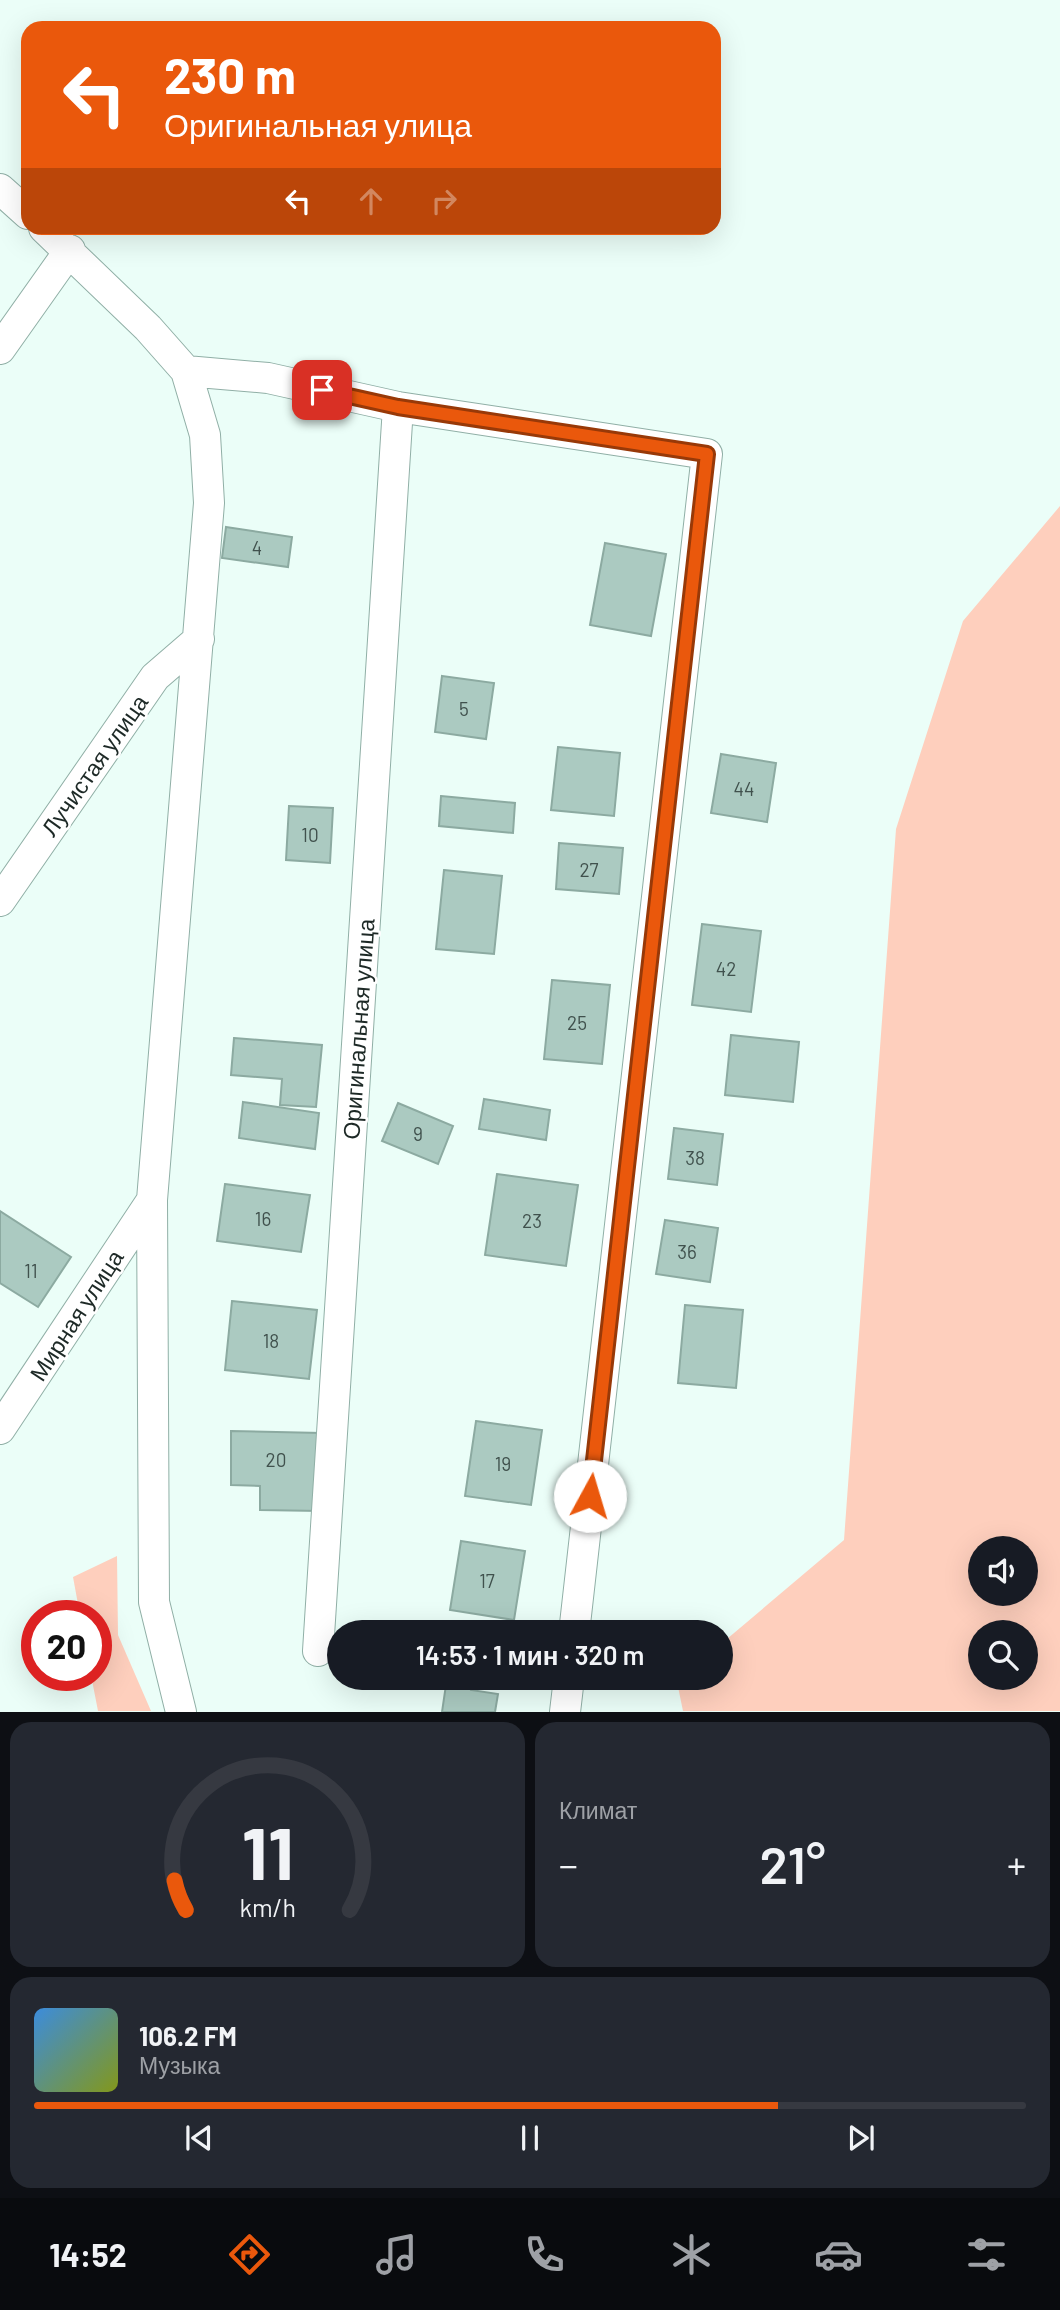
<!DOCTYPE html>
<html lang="ru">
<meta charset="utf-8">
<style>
:root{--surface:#171b24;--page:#242831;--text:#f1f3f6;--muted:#9ea1a6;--line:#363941;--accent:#ea580c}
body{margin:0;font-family:Barlow,sans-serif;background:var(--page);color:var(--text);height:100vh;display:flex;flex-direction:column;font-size:26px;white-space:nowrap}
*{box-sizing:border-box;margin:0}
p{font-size:23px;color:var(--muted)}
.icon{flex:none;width:38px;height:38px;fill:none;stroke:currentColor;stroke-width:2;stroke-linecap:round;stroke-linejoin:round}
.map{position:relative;height:1712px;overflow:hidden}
.details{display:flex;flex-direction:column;gap:10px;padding:10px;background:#0d0f14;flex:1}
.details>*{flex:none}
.banner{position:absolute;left:21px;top:21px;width:700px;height:214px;border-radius:21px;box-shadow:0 7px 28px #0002;background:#ea580c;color:#fff;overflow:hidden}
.fabs{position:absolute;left:968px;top:1536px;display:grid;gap:14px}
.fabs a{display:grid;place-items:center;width:70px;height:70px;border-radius:50%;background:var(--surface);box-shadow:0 7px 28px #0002;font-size:35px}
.speed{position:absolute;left:21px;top:1600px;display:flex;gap:14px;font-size:35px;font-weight:700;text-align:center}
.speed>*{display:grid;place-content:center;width:91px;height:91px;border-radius:50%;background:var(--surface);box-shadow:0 7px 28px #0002;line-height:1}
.speed .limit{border:10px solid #d22;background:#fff;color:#111}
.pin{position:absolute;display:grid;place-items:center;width:60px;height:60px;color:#fff;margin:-30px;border-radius:14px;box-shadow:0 4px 10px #0006}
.me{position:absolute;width:77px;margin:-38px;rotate:6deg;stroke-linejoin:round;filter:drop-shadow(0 0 5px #0008)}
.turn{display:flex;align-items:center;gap:24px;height:147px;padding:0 28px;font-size:32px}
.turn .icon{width:91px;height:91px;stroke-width:2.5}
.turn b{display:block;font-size:49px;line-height:60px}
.lanes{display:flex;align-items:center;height:66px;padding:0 28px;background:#0003;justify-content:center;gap:35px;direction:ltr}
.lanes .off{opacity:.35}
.big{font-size:52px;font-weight:600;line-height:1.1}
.details .tile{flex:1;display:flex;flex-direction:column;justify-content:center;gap:10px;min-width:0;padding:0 24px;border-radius:21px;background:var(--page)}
.details .dial{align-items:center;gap:0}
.dial svg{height:182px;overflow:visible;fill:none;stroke:var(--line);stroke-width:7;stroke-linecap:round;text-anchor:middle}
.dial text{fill:var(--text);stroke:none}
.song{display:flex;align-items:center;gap:21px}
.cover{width:84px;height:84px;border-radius:10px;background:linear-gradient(135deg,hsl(210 70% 55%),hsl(70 70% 35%))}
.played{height:7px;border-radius:4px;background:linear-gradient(90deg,var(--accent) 75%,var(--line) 75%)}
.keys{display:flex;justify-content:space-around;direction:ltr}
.heat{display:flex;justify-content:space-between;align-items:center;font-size:38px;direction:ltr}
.details .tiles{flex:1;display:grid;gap:10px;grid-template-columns:1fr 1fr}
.tile:last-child{grid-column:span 2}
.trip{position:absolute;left:327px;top:1620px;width:406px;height:70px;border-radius:35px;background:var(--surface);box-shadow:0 7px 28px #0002;font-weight:600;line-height:70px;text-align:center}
.dock{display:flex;height:112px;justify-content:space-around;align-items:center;background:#090b0e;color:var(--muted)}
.dock .icon{width:49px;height:49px}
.dock .selected{color:var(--accent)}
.dock b{font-size:32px;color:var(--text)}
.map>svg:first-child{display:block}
.green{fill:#fecfbd;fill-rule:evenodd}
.building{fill:#abcac1;stroke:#8caaa1;stroke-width:2}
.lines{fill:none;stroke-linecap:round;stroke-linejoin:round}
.minor-casing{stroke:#90afa6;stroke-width:32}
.minor{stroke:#fff;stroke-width:30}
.route-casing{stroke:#983908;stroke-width:18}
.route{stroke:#ea580c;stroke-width:12}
.labels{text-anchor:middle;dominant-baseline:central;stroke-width:5;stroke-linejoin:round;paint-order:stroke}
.number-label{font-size:19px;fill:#40514d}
.street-label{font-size:23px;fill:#1d2926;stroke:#fff}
</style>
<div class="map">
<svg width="1060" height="1712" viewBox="0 0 1060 1712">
<rect width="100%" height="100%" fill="#ebfef8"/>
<!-- green -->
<path class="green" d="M1060,506V1711H683L677,1682L681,1678H721V1644L844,1540L896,829L963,621ZM980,1549H1026V1594H980ZM980,1633H1026V1678H980Z
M117,1556L118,1635L151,1711H98L91,1675H96V1615H80L73,1577Z"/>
<!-- building -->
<path class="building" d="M226,527L292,537L288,567L222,558Z
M605,543L666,554L651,636L590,625Z
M442,676L494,683L486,739L435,732Z
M558,747L620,753L614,816L551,810Z
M721,754L776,763L767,822L711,813Z
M441,796L515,803L513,833L439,826Z
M289,806L333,808L330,863L286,860Z
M559,843L623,848L619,894L556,889Z
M444,870L502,876L494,954L436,949Z
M702,924L761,931L751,1012L692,1005Z
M552,980L610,985L602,1064L544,1059Z
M731,1035L799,1042L793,1102L725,1095Z
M234,1038L322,1045L316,1107L280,1105L282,1079L231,1075Z
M484,1099L550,1110L546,1140L479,1129Z
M243,1102L319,1113L315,1149L239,1138Z
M398,1103L453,1126L438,1164L382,1141Z
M674,1128L723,1134L717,1185L668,1179Z
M497,1174L578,1185L566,1266L485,1255Z
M225,1184L310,1195L301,1252L217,1241Z
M0,1211L71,1257L38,1307L0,1283Z
M665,1220L718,1228L710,1282L656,1274Z
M232,1301L317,1310L309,1379L225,1370Z
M685,1305L743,1310L736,1388L678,1383Z
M476,1421L542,1430L531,1505L465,1496Z
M231,1431L321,1433L320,1511L260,1510V1486L231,1485Z
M461,1541L525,1551L514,1620L450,1610Z
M447,1678L472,1679L471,1690L498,1694L495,1712H442Z"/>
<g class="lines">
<defs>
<path id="minor" d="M0,189L28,214
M44,228L148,328L186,371L205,435L209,503L152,1200L154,1602L181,1712
M0,349L70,250
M186,371L268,378L398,407L707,454L574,1633
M0,901L155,677L199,639
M0,1429L152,1200
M318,1651L398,407
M565,1712L569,1678"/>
</defs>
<!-- minor casing -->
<use href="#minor" class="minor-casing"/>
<!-- minor -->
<use href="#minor" class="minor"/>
</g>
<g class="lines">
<defs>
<path id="route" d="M322,390L398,407L707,454L590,1496"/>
</defs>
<!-- route casing -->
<use href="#route" class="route-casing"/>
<!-- route -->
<use href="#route" class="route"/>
</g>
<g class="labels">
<!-- number labels -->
<g class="number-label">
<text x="257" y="547">4</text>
<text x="464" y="708">5</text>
<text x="744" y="788">44</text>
<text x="310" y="834">10</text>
<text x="589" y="869">27</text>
<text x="726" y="968">42</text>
<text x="577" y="1022">25</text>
<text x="418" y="1133">9</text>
<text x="695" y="1157">38</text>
<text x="263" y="1218">16</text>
<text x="532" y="1220">23</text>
<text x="687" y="1251">36</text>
<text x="31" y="1270">11</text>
<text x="271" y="1340">18</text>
<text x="276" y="1459">20</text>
<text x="503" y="1463">19</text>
<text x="487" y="1580">17</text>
</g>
<!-- street labels -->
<g class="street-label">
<text transform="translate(94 765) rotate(-55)">Лучистая улица</text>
<text transform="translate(358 1029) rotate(-86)">Оригинальная улица</text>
<text transform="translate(76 1315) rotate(-57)">Мирная улица</text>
</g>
</g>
</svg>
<div class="fabs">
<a><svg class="icon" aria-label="sound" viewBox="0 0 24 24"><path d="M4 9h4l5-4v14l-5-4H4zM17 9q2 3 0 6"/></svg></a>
<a><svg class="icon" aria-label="search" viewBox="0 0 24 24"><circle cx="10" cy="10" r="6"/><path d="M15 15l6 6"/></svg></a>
</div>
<div class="speed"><div class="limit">20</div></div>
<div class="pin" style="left:322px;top:390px;background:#d93025"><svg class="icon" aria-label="arrive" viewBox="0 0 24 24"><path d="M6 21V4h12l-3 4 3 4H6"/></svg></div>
<svg class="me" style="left:590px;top:1496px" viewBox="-20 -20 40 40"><circle r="19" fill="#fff"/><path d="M0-13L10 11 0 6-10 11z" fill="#ea580c"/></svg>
<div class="trip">14:53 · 1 мин · 320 m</div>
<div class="banner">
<div class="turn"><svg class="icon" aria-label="left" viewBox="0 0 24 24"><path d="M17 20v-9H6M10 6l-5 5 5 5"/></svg><div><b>230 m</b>Оригинальная улица</div></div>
<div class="lanes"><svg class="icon" aria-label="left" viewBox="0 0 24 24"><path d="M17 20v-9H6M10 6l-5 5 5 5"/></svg><svg class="icon off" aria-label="ahead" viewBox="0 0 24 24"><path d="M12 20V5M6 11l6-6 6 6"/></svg><svg class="icon off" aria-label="right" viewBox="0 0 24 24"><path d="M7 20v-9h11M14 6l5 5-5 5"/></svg></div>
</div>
</div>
<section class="details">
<div class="tiles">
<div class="tile dial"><svg viewBox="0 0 100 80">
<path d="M14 69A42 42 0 1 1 86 69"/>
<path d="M14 69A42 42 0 0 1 9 56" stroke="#ea580c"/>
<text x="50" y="56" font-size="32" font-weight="700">11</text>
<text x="50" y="72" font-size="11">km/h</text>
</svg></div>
<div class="tile"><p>Климат</p>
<div class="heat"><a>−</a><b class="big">21°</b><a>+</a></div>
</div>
<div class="tile">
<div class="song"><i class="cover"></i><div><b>106.2 FM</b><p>Музыка</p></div></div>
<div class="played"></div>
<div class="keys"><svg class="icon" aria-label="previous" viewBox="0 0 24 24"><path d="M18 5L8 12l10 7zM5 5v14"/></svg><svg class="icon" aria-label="pause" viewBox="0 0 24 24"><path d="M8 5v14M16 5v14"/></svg><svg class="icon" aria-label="next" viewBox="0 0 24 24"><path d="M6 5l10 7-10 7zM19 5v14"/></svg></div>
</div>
</div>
</section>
<nav class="dock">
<b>14:52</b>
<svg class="icon selected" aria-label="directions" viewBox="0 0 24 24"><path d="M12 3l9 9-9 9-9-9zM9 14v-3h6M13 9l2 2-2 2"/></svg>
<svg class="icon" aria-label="music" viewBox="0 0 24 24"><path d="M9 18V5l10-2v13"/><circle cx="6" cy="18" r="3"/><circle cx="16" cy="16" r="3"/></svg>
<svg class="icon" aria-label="phone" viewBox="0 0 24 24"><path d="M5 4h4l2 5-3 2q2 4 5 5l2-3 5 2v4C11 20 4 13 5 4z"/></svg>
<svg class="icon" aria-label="climate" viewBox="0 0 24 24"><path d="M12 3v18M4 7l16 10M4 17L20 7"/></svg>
<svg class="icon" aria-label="car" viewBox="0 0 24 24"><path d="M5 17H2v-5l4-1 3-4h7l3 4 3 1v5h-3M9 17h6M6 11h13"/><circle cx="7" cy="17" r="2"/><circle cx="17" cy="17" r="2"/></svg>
<svg class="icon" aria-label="filters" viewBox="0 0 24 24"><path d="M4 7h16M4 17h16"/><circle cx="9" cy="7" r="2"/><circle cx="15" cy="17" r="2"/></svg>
</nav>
